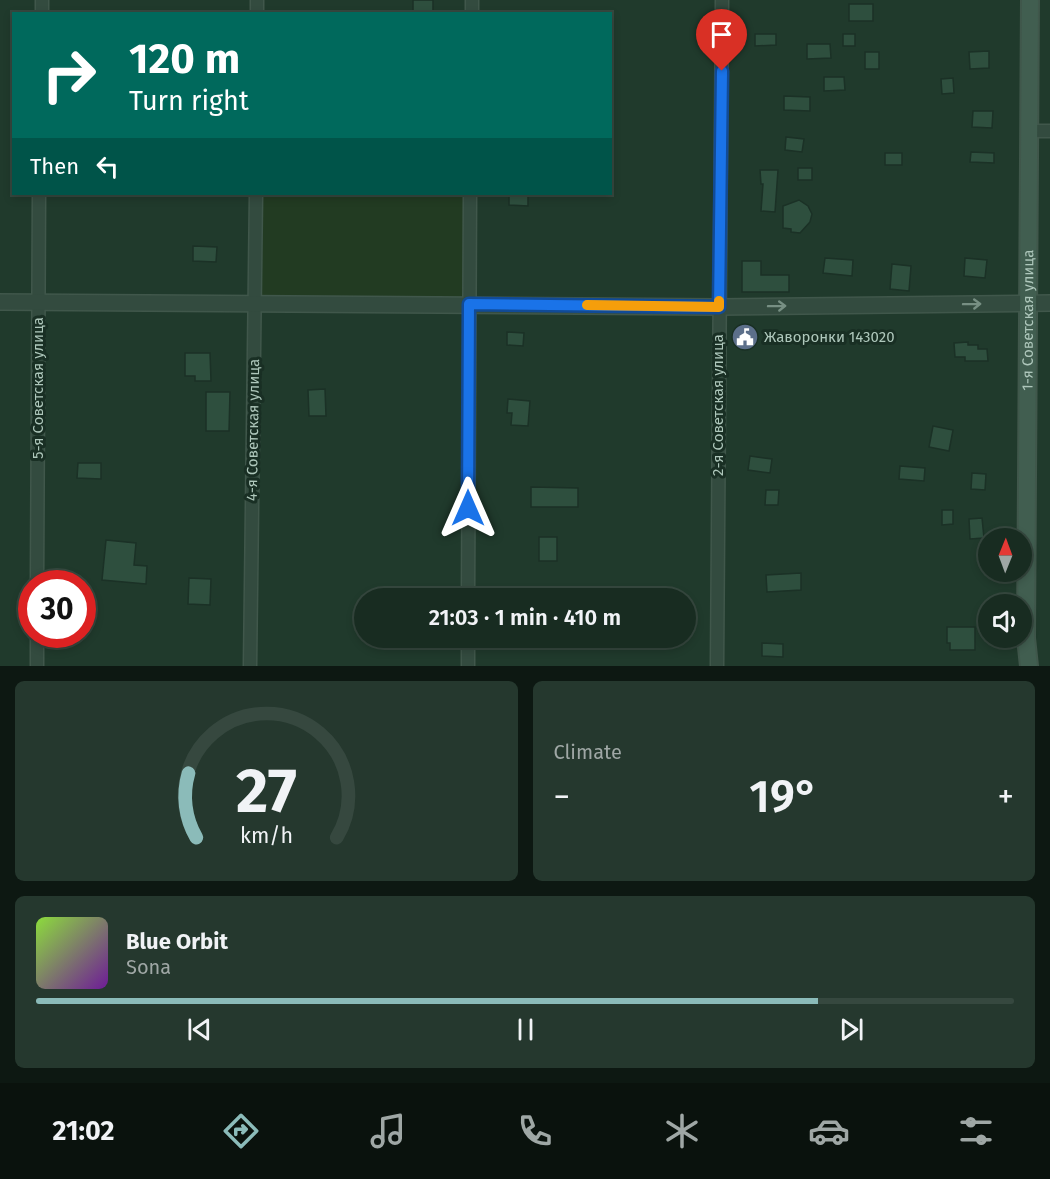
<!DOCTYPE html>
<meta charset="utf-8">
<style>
:root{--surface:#182c21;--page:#25382e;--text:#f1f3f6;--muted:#9fa7a5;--line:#36483f;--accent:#8bbbb9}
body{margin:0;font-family:"Fira Sans",sans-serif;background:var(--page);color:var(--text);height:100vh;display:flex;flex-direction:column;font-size:22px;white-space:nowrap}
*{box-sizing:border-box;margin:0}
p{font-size:20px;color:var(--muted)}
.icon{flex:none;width:33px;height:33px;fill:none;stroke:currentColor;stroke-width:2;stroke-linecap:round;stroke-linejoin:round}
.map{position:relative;height:666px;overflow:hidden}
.panel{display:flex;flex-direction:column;gap:15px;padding:15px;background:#0d1812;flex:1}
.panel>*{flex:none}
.top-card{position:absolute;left:12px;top:12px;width:600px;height:183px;border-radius:0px;box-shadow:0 3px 9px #0003,0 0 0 2px var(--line);background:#00695c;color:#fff;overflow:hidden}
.needle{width:39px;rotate:1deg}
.tools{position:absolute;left:978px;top:528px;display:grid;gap:12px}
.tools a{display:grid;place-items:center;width:54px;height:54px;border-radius:50%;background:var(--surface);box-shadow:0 3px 9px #0003,0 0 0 2px var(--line);font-size:30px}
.speed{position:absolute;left:18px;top:570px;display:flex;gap:12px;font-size:30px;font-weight:700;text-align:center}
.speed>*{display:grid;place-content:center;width:78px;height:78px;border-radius:50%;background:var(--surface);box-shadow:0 3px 9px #0003,0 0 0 2px var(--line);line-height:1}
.speed .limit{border:9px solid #d22;background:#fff;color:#111}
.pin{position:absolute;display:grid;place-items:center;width:51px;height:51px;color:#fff;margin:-62px -26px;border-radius:50% 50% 50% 0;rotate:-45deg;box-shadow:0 0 6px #0007}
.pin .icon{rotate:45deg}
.me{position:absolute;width:66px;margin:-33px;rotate:0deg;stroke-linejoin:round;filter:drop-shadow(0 0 4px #0008)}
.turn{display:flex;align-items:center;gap:21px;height:126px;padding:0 18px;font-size:27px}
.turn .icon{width:78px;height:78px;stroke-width:2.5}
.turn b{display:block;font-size:42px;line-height:51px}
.then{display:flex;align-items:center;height:57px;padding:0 18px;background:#0003;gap:12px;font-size:22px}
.big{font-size:45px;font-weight:600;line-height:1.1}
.panel .tile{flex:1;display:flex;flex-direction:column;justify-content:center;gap:9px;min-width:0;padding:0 21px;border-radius:9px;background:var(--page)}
.panel .dial{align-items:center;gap:0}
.dial svg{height:156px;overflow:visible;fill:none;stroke:var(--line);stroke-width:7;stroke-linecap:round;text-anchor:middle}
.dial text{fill:var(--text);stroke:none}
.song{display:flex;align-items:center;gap:18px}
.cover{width:72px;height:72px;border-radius:9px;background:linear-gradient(135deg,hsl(90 70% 55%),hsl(280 70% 35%))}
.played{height:6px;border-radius:3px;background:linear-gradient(90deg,var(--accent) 80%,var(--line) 80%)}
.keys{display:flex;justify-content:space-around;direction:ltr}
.heat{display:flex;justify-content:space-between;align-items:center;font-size:33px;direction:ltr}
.panel .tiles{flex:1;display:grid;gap:15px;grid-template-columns:1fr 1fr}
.tile:last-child{grid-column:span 2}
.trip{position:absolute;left:354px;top:588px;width:342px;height:60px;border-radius:30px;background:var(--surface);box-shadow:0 3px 9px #0003,0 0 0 2px var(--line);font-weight:600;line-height:60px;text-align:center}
.dock{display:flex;height:96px;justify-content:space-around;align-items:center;background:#0a120d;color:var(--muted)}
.dock .icon{width:42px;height:42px}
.dock .on{color:var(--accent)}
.dock b{font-size:27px;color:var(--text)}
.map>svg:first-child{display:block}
.green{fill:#223b22}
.building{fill:#2e4f3e;stroke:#1b3126;stroke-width:1.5}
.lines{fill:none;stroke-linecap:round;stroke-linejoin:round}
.minor-casing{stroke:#40574b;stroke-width:15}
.tertiary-casing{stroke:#40574b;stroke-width:18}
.secondary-casing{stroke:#40574b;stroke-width:20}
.minor{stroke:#334b3f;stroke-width:12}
.tertiary{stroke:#334b3f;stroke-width:15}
.secondary{stroke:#415e50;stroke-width:16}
.oneway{stroke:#778f83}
.route-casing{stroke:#114b97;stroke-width:15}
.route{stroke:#1a73e8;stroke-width:10}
.slow{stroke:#f59e0b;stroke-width:10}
.labels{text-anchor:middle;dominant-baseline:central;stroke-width:6;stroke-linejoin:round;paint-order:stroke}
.street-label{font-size:15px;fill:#aec7bb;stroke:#192f24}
.poi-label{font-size:15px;fill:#aec7bb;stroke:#192f24;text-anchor:start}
</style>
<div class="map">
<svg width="1050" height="666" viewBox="0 0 1050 666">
<rect width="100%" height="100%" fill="#203a2c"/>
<!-- green -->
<path class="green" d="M261,194H466L465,298L260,296Z"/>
<!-- building -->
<path class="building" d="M413,0H433V14H413Z
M849,4H873V21H849Z
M755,34H776V45L755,46Z
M843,34H855V46H843Z
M807,44H830L831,58L807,59Z
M989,51V68L970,69L969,52Z
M865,52H879V69H865Z
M824,77H844L845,90L824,91Z
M953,78L954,93L942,94L941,79Z
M784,96L810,97V111L784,110Z
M973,111H993L992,128L972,127Z
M786,137L804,139L802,152L785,150Z
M971,152L994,153V163L970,162Z
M885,153H902V165H885Z
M798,168H812V180H798Z
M760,170H778L775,212L761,211L763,184H761Z
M509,194H528V206L509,205Z
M799,200L808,206L812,214L810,222L800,233L791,232V229L783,228V206Z
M193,246L217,247L216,262L193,261Z
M825,258L853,260L852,276L823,273Z
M965,258L987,260L985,278L964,276Z
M742,261H761V275H789V292H742Z
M892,264L911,266L909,291L890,289Z
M507,332L524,333L523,346L507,345Z
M968,342V345H978V349H987L988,361H965V357H955L954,343Z
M185,353H210L211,381H195V376H185Z
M325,389L326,416H309L308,390Z
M206,392H230L229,431H206Z
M508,399L530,401L528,426L511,425L512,413H507Z
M933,426L953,430L949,451L929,447Z
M750,456L772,459L770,473L748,470Z
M78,463H101V479L77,478Z
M900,466L925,468L924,481L899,479Z
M972,473L986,474L985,490L971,489Z
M531,487L578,488V507H531Z
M766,490H779L778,505H765Z
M942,510H953V524L942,525Z
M982,518L984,538L970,539L969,519Z
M539,537H557V561H539Z
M106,540L136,543L134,565L147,566L146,584L102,580Z
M801,573V590L767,592L766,575Z
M189,578L211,579L210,605L188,604Z
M947,627H975V650H950V643H947Z
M762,643L783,644V657L762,656Z"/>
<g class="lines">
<defs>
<path id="minor" d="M42,14V0
M257,14V0
M472,14V0
M1029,131H1050
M37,584L39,194
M468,598L470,194
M37,666V634
M250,666L256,194
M468,666V638
M717,666L722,0"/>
<path id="tertiary" d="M0,302L719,307L1050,303"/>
<g id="secondary">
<path id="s1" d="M1029,666L1026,638L1030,0"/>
</g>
</defs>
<!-- minor casing -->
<use href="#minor" class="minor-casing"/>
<!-- tertiary casing -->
<use href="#tertiary" class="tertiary-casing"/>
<!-- secondary casing -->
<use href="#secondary" class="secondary-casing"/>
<!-- minor -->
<use href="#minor" class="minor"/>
<!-- tertiary -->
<use href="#tertiary" class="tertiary"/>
<!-- secondary -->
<use href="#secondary" class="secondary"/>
</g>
<!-- one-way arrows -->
<defs><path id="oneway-shaft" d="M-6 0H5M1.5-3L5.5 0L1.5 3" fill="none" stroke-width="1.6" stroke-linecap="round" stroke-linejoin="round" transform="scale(1.5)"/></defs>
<g class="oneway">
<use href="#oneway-shaft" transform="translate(972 304) rotate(-1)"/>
<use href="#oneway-shaft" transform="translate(777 306) rotate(-1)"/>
</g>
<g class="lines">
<defs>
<path id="route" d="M468,508L469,304L719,307L722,71"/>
</defs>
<!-- route casing -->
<use href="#route" class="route-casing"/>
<!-- route -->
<use href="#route" class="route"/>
<!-- slow -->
<path class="slow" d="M587,305L719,307V301"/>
</g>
<!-- icons -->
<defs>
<symbol id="civic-disc" viewBox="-11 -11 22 22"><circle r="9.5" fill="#5c6f8a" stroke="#192f24"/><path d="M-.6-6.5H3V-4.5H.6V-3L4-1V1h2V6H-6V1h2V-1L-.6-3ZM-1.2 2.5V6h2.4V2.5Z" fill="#fff"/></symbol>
</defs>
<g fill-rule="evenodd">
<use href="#civic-disc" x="730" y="322" width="30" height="30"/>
</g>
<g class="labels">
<!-- street labels -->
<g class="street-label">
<text stroke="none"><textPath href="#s1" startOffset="346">1-я Советская улица</textPath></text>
<text transform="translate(38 388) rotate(-90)">5-я Советская улица</text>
<text transform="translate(718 405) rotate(-90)">2-я Советская улица</text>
<text transform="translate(253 430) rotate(-89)">4-я Советская улица</text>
</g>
<!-- poi labels -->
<g class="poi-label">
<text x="764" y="337">Жаворонки 143020</text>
</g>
</g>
</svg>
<div class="tools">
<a><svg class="needle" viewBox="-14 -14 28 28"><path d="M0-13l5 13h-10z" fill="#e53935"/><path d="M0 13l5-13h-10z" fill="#9fa7a5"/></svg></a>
<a><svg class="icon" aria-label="sound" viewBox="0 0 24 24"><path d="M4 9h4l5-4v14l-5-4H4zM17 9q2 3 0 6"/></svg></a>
</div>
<div class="speed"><div class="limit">30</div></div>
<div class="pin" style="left:722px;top:71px;background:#d93025"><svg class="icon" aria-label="arrive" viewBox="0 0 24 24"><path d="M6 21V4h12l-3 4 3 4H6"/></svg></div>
<svg class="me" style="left:468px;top:508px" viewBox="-20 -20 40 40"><path d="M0-17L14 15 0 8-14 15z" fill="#1a73e8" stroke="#fff" stroke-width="4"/></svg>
<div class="trip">21:03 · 1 min · 410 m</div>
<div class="top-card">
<div class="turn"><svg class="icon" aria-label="right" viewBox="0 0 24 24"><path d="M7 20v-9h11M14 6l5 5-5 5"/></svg><div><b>120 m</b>Turn right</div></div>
<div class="then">Then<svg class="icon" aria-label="left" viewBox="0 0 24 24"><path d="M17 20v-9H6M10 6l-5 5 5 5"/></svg></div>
</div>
</div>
<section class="panel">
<div class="tiles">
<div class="tile dial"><svg viewBox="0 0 100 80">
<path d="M14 69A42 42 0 1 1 86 69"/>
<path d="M14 69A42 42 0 0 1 10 36" stroke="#8bbbb9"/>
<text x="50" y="56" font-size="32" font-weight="700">27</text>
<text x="50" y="72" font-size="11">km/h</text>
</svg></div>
<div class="tile"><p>Climate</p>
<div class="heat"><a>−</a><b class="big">19°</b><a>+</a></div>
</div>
<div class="tile">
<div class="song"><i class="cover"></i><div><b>Blue Orbit</b><p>Sona</p></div></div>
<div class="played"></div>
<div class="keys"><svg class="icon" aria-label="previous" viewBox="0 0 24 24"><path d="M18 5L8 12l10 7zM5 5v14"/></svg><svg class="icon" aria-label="pause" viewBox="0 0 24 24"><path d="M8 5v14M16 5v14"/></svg><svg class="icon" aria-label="next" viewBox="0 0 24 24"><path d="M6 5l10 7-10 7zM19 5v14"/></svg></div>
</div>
</div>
</section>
<nav class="dock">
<b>21:02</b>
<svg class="icon on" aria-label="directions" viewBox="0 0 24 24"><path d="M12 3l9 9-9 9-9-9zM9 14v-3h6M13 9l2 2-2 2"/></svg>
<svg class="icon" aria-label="music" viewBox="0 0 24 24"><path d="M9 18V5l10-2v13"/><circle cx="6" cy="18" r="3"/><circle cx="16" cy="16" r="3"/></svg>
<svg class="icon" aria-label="phone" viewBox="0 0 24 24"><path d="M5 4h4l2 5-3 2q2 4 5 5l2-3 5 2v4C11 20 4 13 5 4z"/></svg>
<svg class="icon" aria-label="climate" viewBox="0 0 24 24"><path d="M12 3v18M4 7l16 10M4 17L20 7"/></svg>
<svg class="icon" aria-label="car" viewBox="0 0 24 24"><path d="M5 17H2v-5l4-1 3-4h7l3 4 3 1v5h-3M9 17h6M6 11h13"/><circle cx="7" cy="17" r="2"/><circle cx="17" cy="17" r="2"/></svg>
<svg class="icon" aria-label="filters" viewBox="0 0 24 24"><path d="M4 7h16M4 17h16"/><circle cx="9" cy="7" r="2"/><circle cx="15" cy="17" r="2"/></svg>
</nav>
